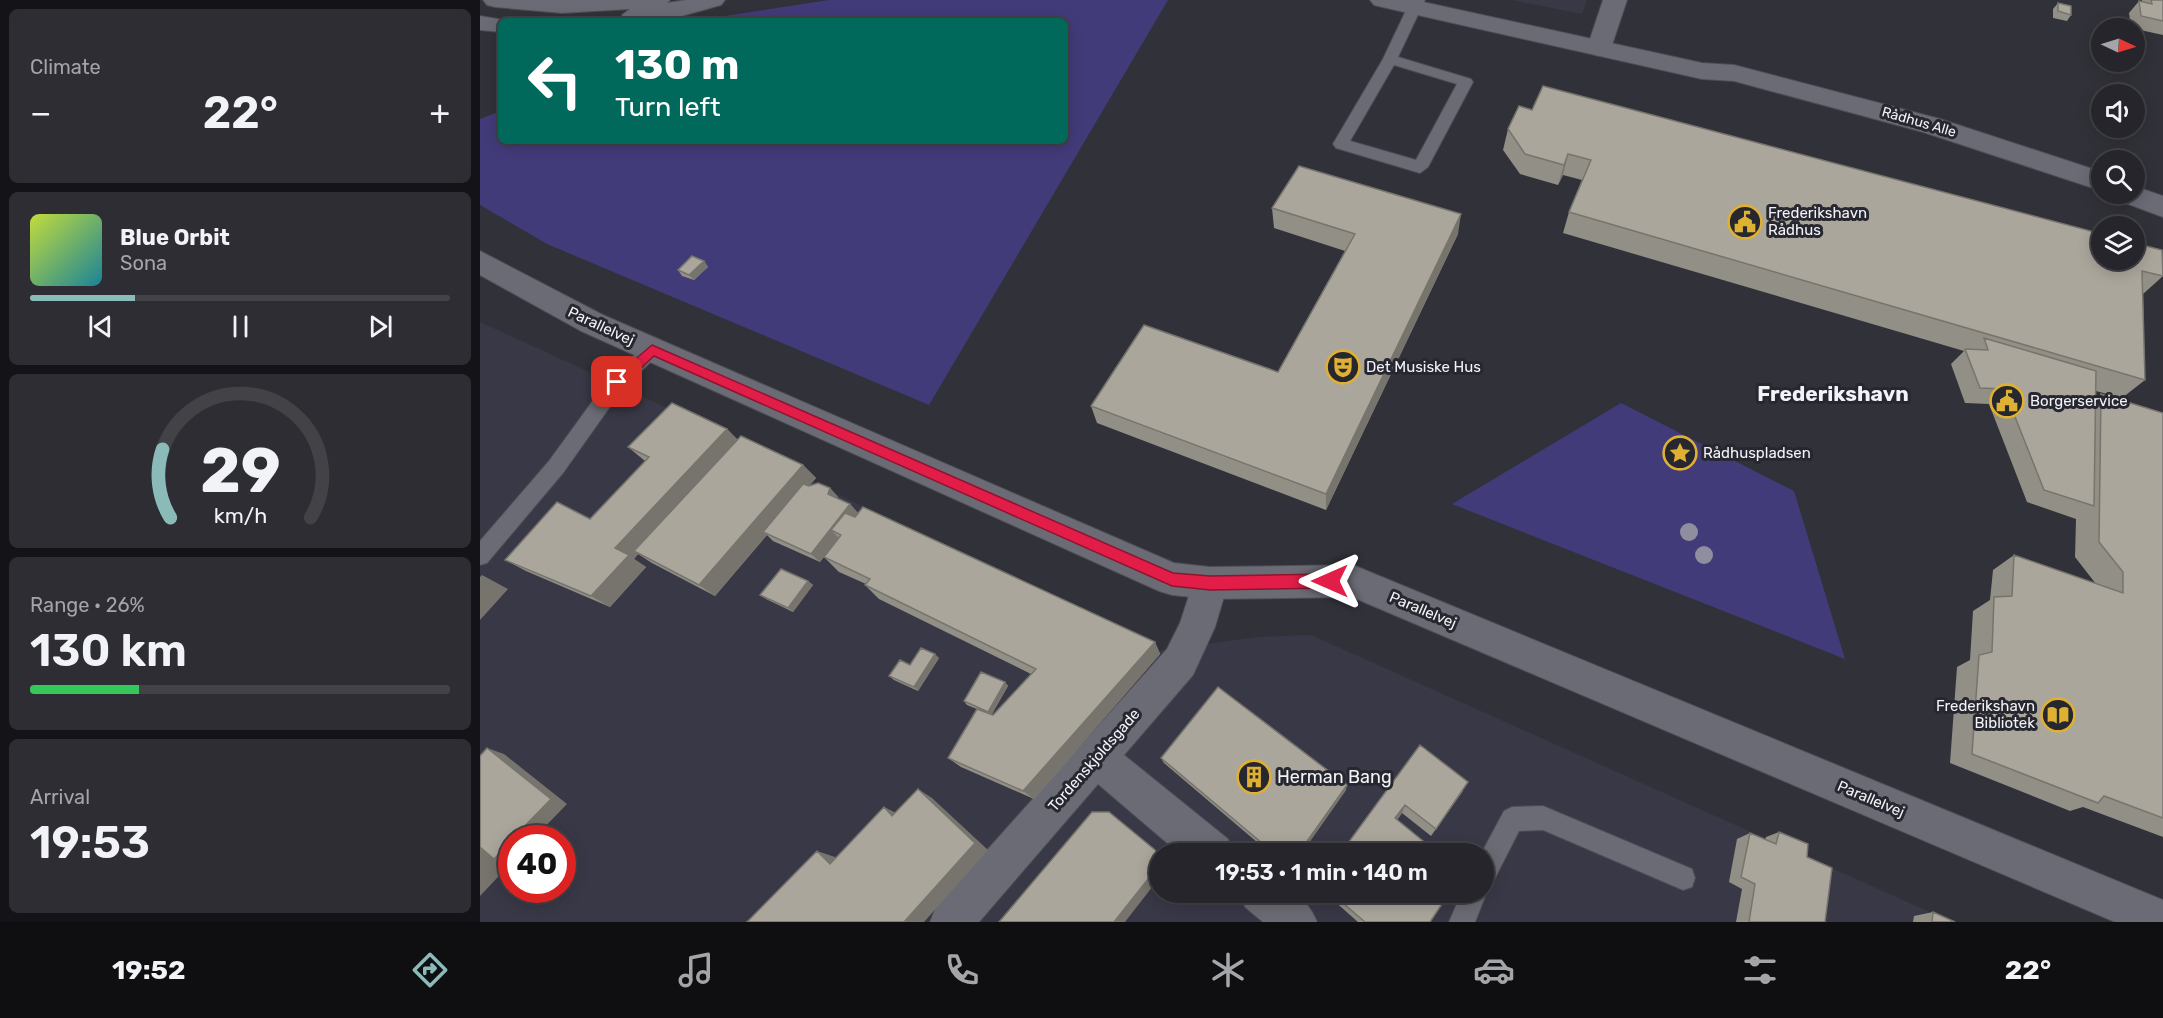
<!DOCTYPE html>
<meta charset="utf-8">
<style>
:root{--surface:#25252b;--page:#2d2d33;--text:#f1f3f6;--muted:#a3a5a9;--line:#424247;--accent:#8bbbb9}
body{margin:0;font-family:Rubik,sans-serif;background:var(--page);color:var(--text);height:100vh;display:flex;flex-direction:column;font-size:22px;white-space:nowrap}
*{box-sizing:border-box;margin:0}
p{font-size:20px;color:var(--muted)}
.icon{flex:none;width:33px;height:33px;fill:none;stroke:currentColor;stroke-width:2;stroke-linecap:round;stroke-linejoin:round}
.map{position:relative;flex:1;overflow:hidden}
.details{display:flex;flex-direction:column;gap:9px;padding:9px;background:#141418;width:480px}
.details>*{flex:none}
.hud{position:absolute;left:18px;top:18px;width:570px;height:126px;border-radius:9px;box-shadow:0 3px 15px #0003,0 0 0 2px var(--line);background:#00695c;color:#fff;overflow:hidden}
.needle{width:39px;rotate:94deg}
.buttons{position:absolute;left:1611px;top:18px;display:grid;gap:12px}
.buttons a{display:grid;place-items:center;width:54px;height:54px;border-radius:50%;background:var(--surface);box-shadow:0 3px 15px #0003,0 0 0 2px var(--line);font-size:30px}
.speed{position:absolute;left:18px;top:825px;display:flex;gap:12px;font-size:30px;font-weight:700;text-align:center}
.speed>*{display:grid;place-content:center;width:78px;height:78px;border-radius:50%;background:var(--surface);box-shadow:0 3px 15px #0003,0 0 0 2px var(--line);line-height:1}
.speed .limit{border:9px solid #d22;background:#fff;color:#111}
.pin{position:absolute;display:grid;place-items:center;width:51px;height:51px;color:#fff;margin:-26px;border-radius:12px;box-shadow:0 3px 9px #0006}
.me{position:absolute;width:66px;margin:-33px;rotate:270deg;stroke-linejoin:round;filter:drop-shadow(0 0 4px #0008)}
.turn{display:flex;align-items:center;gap:21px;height:126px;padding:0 18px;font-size:27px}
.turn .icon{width:78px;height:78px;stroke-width:2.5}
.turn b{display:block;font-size:42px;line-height:51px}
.big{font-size:45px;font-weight:600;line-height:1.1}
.details .card{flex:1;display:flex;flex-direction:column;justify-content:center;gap:9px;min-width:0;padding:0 21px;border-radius:9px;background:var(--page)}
.details .dial{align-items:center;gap:0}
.dial svg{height:156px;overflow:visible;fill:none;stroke:var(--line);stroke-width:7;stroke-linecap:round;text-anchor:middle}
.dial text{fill:var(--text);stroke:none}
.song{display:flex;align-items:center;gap:18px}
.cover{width:72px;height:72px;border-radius:9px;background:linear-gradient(135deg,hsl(70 70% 55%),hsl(190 70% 35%))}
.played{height:6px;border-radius:3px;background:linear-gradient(90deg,var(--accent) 25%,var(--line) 25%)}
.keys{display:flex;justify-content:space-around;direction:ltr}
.heat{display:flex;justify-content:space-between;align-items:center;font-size:33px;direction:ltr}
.charge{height:9px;border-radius:4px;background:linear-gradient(90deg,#34c759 26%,var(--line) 0)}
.trip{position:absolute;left:669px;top:843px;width:345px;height:60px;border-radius:30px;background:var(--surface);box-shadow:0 3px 15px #0003,0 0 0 2px var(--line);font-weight:600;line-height:60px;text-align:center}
.tab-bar{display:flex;height:96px;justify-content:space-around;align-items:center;background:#0f0f11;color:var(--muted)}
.tab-bar .icon{width:42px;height:42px}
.tab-bar .active{color:var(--accent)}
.tab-bar b{font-size:27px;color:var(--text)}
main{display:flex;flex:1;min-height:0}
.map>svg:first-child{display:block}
.built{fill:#393847;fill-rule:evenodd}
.green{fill:#423b79}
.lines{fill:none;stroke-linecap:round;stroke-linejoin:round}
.service-casing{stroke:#4d4d54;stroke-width:2}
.minor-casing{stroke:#4d4d54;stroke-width:2}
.tertiary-casing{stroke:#4d4d54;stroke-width:2}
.service{fill:#6b6b75;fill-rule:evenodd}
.minor{fill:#6b6b75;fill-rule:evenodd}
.tertiary{fill:#6b6b75;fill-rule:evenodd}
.tree{fill:#8e8e9e}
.wall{fill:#928f86}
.shaded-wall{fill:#77746d}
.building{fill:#aaa69c;stroke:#77746d;stroke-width:1.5}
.route{fill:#e11d48;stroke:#92132f;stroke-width:1.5}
.labels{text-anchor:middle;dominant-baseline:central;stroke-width:6;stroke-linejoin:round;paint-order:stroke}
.far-street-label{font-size:14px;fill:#f2f2f8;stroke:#27272f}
.poi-label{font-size:15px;fill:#f2f2f8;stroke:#27272f;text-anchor:start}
.street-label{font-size:15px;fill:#f2f2f8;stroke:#27272f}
.near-poi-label{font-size:18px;fill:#f2f2f8;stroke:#27272f;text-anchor:start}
.district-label{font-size:21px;font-weight:bold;fill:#f2f2f8;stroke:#27272f}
</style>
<main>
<section class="details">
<div class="card"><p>Climate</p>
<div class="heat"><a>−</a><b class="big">22°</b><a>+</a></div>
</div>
<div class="card">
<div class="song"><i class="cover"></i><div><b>Blue Orbit</b><p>Sona</p></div></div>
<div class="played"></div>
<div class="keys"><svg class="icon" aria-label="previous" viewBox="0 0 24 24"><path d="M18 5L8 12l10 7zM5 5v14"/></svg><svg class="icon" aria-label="pause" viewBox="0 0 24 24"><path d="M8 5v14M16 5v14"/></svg><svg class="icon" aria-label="next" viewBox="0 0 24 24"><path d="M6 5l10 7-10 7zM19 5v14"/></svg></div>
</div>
<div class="card dial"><svg viewBox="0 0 100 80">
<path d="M14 69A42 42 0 1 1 86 69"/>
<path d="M14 69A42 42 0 0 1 10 34" stroke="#8bbbb9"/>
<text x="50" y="56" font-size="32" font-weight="700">29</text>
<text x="50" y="72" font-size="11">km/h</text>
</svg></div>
<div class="card"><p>Range · 26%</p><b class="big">130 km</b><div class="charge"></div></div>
<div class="card"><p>Arrival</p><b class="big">19:53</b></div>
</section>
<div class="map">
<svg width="1683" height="922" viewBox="0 0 1683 922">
<rect width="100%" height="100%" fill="#313139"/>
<!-- built -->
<path class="built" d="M1032,0H1107L1102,14Z
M0,322L207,417L667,652L778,637L831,635L1472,922H0ZM32,838H82V890H32ZM680,854H1004V892H680Z"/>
<!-- green -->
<path class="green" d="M349,0H688L449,405L67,244L0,205V119L21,111V141H585V21H212Z
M1141,403L1314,491L1365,659L972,504Z"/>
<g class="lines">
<defs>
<path id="service" d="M931,0H945L918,57L991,79L993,82L948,167L940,173L856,148L853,144L903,59ZM914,65L977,84L936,160L870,141Z
M172,343L178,345L181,350L178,355L144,387L83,473L7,563L0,565V541L69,461L130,377L166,345Z
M1063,806L1212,869L1215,878L1212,887L1203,890L1063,830L1039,831L1013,882L1005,885L1007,892L995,922H969L982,892H1004V854H1001L1024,811L1032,807Z"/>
<path id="minor" d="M1123,0H1147L1131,48L1128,53L1119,56L1110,53L1107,48Z
M730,567L743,571L748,583L735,627L713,675L644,755L748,839L753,854H700L618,784L499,922H450L456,907L687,649L700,623L717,571Z
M759,892C795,892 821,883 837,922H783L765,907Z"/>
<path id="tertiary" d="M3,0H190L187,3L206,0H245L241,5C212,13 176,26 146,20L142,15L150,9L82,13L15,7L7,5Z
M890,0H934L1222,63L1254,65L1460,119L1622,172V191L1443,132L1254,81L1222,79L902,7L894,5Z
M0,16L30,21H21V32L0,30Z
M1654,186L1683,196V217L1640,201L1637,194H1654Z
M0,251L123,315L694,563L730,567L873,565L1683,900V922H1635L872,597L730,599L692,595L679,591L101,331L0,275Z"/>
</defs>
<!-- service casing -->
<use href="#service" class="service-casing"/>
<!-- minor casing -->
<use href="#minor" class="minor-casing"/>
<!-- tertiary casing -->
<use href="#tertiary" class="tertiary-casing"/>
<!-- service -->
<use href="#service" class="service"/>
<!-- minor -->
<use href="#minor" class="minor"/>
<!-- tertiary -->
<use href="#tertiary" class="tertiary"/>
</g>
<!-- trees -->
<g class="tree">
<circle cx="1209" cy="532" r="9"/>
<circle cx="1224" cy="555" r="9"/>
</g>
<!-- wall -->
<path class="wall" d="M1662,0H1683V35L1651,28L1649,13L1659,1L1662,2Z
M1578,3L1591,15L1587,21L1573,18V9Z
M1039,106L1683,276L1663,294L1665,380L1642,398L1616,391V398L1621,394L1683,413V837L1603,807L1590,811L1470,763L1477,667L1490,660L1493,611L1510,600L1513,570L1534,555L1616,584L1595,557L1596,519L1547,502L1509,404L1485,403L1471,364L1484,351L1083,233L1089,212L1102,180L1083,175L1078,185L1040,174L1023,150L1028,129Z
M792,208L978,234L846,510L617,423L611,406L798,372L865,251L794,228Z
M224,261L228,267L214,280L202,276L198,270Z
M247,429L258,440L323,465L336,478L329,486L350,488L358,497V499L370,504L378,513L675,642L680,654L554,799L481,767L468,758L499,710L487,705L484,701L525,682L528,686L512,714L513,715L551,674L399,599L385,585L386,584L359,572L344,557L357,540L340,562L293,541L287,535L235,596L172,563L158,554L154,559L166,567L130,607L46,571L25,560L110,519L165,461L148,447Z
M328,581L333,585L313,612L286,599L280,595Z
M459,658L438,691L414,680L409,676L430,665Z
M940,745L983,791L951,836L922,813L917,820L860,854Z
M681,758L866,790L821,854H791L684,763Z
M1299,832L1327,857L1345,922H1256L1262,889L1249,882L1257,839L1270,833L1285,840L1286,837Z
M844,892H970L950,922H878Z
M1453,912L1475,922H1433L1434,916Z"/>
<!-- shaded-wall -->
<path class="shaded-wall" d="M1088,154L1083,175L1078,185L1084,165Z
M981,214L978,234L846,510V494Z
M224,261L228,267L214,280L209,275Z
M247,429L260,443L154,551L158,554L154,559L166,567L130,607L111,596L135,548Z
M323,465L336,478L288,534L283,532L287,535L235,596L219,585Z
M350,488L358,497L357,504L348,494Z
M370,504L378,513L361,535L351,530L359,538L340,562L331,554Z
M2,575L28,589L0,620V577Z
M328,581L333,585L313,612L308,608Z
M675,642L680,654L554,799L543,791Z
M455,654L459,658L438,691L434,687Z
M525,682L528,686L511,715L508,712Z
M7,748L24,754L87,804L54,838H33Z
M867,785L866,790L821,854H818Z
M438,789L452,798L508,850L444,922H424Z
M925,805L922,813L913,826L915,818Z
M404,807L420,815L412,816Z
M0,835L32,841V862L0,896Z
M337,851L355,857L368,870L350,864Z
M680,864V877L645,922H634Z"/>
<!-- building -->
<path class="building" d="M1671,0H1683V21L1661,16L1659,1L1672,4Z
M1578,3L1591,6V15L1578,11Z
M1063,86L1622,234V260H1654V243L1682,250L1683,276L1662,271L1665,380L1089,212L1111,160L1088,154L1084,165L1045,154L1028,129L1039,106L1052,110Z
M819,166L981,214L846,494L611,406L664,325L798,372L875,234L792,208Z
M212,256L224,261L209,275L198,270Z
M1504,338L1616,371L1614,506L1564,490L1524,389L1500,388L1485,349L1508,350Z
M1621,394L1683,413V818L1624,796L1618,803L1492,754L1499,655L1512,652L1514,597L1532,596L1534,555L1643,593V572L1619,542Z
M192,403L247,429L135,548L149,555L111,596L25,560L77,502L110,519L169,457L148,447Z
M261,436L323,465L219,585L154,551Z
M338,483L350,488L348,494L370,504L331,554L283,532L323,484L329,486Z
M383,507L675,642L543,791L468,758L497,709L513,715L556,669L385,585L390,579L344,557L361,535L351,530L365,513L375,517Z
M301,569L328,581L308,608L280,595Z
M441,648L455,654L434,687L409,676L420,660L430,665Z
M501,672L525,682L508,712L484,701Z
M738,687L867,785L818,854H795L681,758Z
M940,745L988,782L956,829L925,805L915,818L959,854H860Z
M7,748L71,799L33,838H32V841L14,859L0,847V756Z
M438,789L495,843L424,922H267L337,851L350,864L404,807L412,816Z
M612,812H629L680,854V864L634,922H519Z
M1299,832L1328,844L1327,857L1352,868L1345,922H1269L1275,884L1261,877L1270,833L1296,844Z
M850,892H970L950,922H885Z
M1453,912L1475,922H1452Z"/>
<!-- route -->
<path class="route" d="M172,345L693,573L730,576L850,574L858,581L850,588L730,590L692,586L174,356L142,386H133V378Z"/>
<!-- icons -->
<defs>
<symbol id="civic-ring" viewBox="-11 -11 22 22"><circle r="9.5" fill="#27272f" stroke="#deb133" stroke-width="1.5"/><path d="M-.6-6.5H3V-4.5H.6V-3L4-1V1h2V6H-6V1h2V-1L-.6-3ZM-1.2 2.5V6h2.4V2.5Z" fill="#deb133"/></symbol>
<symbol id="theatre-ring" viewBox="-11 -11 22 22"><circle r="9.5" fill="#27272f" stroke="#deb133" stroke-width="1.5"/><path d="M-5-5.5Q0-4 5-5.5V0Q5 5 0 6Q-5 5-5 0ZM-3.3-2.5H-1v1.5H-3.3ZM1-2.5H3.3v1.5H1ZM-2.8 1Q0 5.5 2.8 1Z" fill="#deb133"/></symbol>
<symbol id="sight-ring" viewBox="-11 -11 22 22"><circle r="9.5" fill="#27272f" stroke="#deb133" stroke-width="1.5"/><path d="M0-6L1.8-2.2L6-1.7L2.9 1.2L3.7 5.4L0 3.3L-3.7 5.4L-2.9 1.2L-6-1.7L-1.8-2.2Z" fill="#deb133"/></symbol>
<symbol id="library-ring" viewBox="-11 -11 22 22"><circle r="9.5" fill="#27272f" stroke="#deb133" stroke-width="1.5"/><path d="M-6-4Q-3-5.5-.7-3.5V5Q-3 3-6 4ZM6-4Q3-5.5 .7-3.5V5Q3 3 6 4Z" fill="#deb133"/></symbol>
<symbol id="building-ring" viewBox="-11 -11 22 22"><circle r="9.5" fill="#27272f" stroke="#deb133" stroke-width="1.5"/><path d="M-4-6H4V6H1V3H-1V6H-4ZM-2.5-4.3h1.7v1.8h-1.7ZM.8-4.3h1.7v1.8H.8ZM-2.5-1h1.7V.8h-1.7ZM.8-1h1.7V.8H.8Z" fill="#deb133"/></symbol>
</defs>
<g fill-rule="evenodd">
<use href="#civic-ring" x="1246" y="203" width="38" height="38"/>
<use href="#theatre-ring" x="844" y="348" width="38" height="38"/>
<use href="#civic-ring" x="1508" y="382" width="38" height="38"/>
<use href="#sight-ring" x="1181" y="434" width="38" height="38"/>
<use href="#library-ring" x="1559" y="696" width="38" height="38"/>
<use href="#building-ring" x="755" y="758" width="38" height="38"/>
</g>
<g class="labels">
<!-- far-street labels -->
<g class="far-street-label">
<text transform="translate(1439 122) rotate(16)">Rådhus Alle</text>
</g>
<!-- poi labels -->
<g class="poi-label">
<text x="1288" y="213">Frederikshavn<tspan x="1288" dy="17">Rådhus</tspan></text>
<text x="886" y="367">Det Musiske Hus</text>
<text x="1550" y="401">Borgerservice</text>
<text x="1223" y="453">Rådhuspladsen</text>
<text x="1555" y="706" text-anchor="end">Frederikshavn<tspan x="1555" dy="17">Bibliotek</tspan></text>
</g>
<!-- street labels -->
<g class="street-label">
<text transform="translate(121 326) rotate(25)">Parallelvej</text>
<text transform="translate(943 610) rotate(23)">Parallelvej</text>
<text transform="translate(614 760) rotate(-49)">Tordenskjoldsgade</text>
<text transform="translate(1391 799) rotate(23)">Parallelvej</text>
</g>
<!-- near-poi labels -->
<g class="near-poi-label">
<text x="797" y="777">Herman Bang</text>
</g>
<!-- district labels -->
<g class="district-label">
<text x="1353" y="393">Frederikshavn</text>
</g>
</g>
</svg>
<div class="buttons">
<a><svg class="needle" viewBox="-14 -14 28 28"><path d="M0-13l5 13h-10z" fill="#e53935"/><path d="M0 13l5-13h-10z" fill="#a3a5a9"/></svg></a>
<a><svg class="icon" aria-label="sound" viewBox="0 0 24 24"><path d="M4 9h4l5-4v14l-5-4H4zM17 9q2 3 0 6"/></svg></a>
<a><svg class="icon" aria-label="search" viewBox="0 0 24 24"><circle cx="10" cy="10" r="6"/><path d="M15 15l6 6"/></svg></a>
<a><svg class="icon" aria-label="layers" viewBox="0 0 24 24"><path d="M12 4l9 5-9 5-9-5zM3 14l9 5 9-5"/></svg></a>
</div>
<div class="speed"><div class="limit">40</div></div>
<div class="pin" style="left:137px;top:382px;background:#d93025"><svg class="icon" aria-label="arrive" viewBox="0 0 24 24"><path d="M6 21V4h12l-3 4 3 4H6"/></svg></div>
<svg class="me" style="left:850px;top:581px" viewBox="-20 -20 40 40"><path d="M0-17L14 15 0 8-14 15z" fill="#e11d48" stroke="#fff" stroke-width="4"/></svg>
<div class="trip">19:53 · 1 min · 140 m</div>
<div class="hud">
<div class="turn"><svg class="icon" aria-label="left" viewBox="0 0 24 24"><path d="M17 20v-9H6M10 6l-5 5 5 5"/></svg><div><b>130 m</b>Turn left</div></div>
</div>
</div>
</main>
<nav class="tab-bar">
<b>19:52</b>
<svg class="icon active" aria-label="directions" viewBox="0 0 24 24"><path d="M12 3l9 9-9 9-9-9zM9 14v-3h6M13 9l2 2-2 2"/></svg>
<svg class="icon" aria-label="music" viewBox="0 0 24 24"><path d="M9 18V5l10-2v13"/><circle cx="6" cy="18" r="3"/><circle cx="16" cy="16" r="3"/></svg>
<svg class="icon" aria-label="phone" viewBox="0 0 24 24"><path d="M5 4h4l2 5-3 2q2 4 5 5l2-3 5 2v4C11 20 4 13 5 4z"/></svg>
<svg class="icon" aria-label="climate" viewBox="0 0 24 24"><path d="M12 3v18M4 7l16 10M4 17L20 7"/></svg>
<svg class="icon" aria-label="car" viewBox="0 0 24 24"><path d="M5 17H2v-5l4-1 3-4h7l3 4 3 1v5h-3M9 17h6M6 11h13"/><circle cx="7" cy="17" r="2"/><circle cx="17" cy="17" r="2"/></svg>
<svg class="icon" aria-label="filters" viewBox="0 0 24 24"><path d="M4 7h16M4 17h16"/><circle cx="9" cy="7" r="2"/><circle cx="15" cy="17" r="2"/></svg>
<b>22°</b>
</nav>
